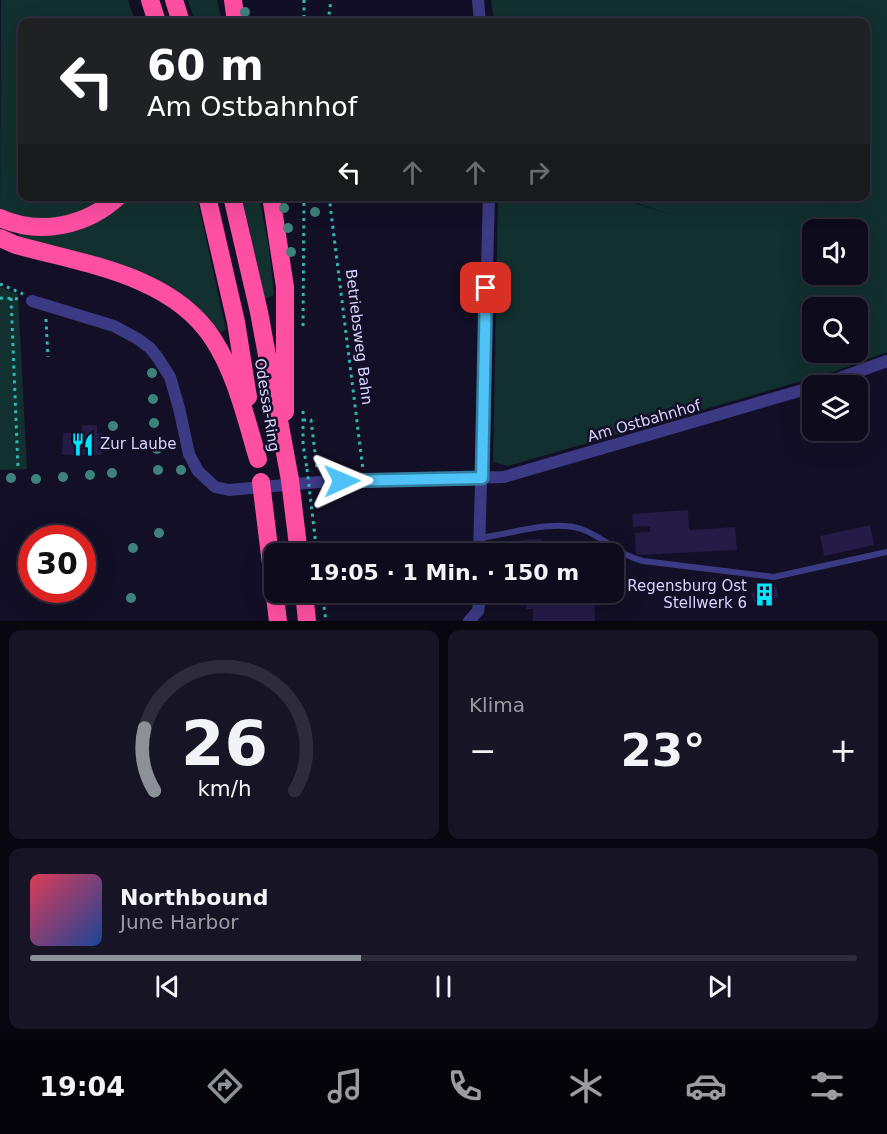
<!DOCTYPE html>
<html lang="de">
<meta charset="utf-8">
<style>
:root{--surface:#0e0b1c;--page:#171425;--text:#f1f3f6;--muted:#9b9ba3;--line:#2e2b3b;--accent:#8c9099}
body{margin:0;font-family:"DejaVu Sans",sans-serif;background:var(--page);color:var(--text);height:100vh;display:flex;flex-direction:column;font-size:22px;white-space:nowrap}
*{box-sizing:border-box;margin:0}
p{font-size:20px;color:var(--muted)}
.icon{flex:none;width:33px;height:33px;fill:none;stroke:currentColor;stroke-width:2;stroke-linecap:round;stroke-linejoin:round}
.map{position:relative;height:621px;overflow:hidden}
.side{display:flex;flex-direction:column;gap:9px;padding:9px;background:#08060f;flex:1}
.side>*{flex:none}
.guide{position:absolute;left:18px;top:18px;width:852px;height:183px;border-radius:12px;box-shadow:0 6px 24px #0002,0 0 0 2px var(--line);background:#202124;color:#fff;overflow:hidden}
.tools{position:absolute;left:802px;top:219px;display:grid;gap:12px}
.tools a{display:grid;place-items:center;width:66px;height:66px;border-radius:12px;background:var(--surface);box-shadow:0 6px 24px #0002,0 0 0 2px var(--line);font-size:30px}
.speed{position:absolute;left:18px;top:525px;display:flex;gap:12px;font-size:30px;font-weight:700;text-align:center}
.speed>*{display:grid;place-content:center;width:78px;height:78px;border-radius:50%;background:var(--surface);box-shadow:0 6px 24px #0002,0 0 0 2px var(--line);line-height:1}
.speed .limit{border:9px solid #d22;background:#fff;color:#111}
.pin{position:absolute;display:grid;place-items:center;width:51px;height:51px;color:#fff;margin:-26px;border-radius:12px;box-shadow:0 3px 9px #0006}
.me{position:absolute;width:66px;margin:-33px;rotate:89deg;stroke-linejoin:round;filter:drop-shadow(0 0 4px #0008)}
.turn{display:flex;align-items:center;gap:21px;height:126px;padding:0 30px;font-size:27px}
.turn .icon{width:78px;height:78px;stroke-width:2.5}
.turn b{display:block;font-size:42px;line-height:51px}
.lanes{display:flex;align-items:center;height:57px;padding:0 30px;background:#0003;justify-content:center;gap:30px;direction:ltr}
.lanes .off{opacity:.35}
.big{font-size:45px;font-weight:700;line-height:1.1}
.side .widget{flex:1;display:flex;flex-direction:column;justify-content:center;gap:9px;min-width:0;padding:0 21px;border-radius:12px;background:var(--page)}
.side .dial{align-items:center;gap:0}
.dial svg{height:156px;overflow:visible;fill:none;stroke:var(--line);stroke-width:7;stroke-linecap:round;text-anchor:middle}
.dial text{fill:var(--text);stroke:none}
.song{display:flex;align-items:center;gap:18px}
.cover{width:72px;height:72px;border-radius:9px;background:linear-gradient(135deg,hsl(350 70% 55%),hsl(220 70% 35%))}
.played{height:6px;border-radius:3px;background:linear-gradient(90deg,var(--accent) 40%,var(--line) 40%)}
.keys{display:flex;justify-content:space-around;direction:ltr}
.heat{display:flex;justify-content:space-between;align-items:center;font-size:33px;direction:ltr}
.side .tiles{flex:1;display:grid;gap:9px;grid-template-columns:1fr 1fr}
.widget:last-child{grid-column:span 2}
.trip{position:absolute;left:264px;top:543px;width:360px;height:60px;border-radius:12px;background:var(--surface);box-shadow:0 6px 24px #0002,0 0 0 2px var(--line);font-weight:700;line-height:60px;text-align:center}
.dock{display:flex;height:96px;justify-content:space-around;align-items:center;background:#06040b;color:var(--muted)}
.dock .icon{width:42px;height:42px}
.dock .on{color:var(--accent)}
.dock b{font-size:27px;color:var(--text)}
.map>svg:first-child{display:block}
.green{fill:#12302f;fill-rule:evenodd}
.building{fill:#241b47}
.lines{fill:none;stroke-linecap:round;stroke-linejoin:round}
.path{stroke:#2fb8b0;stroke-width:3;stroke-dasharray:3 4.5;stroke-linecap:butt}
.lane{stroke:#3d3a85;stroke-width:6}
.street{stroke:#3d3a85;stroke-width:12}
.highway{stroke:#ff4fa3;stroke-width:18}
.path-bridge{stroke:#2fb8b0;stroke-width:3;stroke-dasharray:3 4.5;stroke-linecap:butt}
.highway-bridge{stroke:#ff4fa3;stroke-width:18}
.tree{fill:#3d827b}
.route-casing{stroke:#337fa1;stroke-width:15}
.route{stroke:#4fc3f7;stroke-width:10}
.labels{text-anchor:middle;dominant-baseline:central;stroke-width:5;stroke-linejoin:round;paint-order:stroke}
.street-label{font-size:15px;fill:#d9d4ff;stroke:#130f26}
.poi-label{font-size:15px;fill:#d9d4ff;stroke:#130f26;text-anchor:start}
</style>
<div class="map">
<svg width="887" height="621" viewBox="0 0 887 621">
<rect width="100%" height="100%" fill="#130f26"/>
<!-- green -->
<path class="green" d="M1,0H128L135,22H22V196L105,197C65,222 45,224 0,210Z
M188,0H217L222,22H195Z
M491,0H887V352L833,372L508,466L493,462L498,197H616L675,216L619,197L866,196V22H494ZM813,230H858V274H813ZM813,308H858V352H813Z
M131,197H197L226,330L219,333L210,321L18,238L19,233L123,204Z
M242,197H259L269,248L274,295L265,299Z
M0,287L18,294L27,469L0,470Z"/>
<!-- building -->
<path class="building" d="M82,425H97V433H102V455H62L63,433H82Z
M688,510L689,530L735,527L737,550L636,555L635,533L650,532V526L633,527L632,514Z
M870,525L874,545L824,556L820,536Z
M541,539V545L588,542L589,554H524L523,540Z
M776,586L779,597L754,604L751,593Z
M594,592L595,621H533V609H526L525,593Z"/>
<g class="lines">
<!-- path -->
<path class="path" d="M304,0V22
M328,22L331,0
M329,196L363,470
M0,284L23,294
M0,298L21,299
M11,298L18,468
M46,319L48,357
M303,326L304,196
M303,411V444L307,469
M303,420H311L317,469
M322,592L326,621"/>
<!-- lane -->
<path class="lane" d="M478,538C508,535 552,519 581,529C603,536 618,555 643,561L774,577L887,552"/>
<!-- street -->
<path class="street" d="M478,0L480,22
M32,301L114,326L138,339L150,348L158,358L170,377L179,408L189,454L198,471L215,487L229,490L319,482L504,477L813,387
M818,386L887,361
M479,554L489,196
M469,621L478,611L481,592"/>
<!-- highway -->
<path class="highway" d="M150,0L157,22
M174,0L181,22
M233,0L236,22
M207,196L236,322L248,397
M232,196L259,312L290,480
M271,196L285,287V412
M0,218C40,236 87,226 119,196
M0,238L16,245C84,264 172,275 213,339C236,374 246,419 258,459
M304,592L307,621"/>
<!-- path-bridge -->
<path class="path-bridge" d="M307,469L317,554"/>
<!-- highway-bridge -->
<path class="highway-bridge" d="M290,480L299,554
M261,482L278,621"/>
</g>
<!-- trees -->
<g class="tree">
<circle cx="245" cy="12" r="5"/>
<circle cx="284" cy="208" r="5"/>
<circle cx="315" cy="212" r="5"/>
<circle cx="288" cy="228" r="5"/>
<circle cx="291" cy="252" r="5"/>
<circle cx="152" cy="373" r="5"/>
<circle cx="153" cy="399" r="5"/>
<circle cx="154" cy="423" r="5"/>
<circle cx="113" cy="426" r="5"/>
<circle cx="111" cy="446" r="5"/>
<circle cx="157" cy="449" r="5"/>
<circle cx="158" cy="470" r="5"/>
<circle cx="181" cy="470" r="5"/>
<circle cx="112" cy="473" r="5"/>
<circle cx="90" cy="475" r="5"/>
<circle cx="63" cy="477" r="5"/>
<circle cx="11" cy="478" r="5"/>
<circle cx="36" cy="479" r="5"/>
<circle cx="159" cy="533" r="5"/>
<circle cx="133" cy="548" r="5"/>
<circle cx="131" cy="598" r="5"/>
</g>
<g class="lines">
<defs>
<path id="route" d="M342,481L482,478L486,288"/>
</defs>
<!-- route casing -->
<use href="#route" class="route-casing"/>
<!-- route -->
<use href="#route" class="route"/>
</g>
<!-- icons -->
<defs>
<symbol id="restaurant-bare" viewBox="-9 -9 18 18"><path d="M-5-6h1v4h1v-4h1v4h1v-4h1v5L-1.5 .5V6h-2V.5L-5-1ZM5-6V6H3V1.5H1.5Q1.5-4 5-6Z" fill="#00e5ff" stroke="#130f26" stroke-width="2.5" paint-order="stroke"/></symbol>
<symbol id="building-bare" viewBox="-9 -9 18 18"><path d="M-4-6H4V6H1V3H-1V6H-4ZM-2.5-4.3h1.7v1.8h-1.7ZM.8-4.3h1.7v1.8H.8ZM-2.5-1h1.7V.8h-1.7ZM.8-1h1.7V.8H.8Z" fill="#00e5ff" stroke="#130f26" stroke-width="2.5" paint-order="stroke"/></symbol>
</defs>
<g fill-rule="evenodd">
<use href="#restaurant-bare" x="66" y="428" width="33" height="33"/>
<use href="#building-bare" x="748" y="578" width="33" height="33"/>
</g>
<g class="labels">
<!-- street labels -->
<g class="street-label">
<text transform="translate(359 337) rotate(83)">Betriebsweg Bahn</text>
<text transform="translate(267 405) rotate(81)">Odessa-Ring</text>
<text transform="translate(644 421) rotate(-16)">Am Ostbahnhof</text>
</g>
<!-- poi labels -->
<g class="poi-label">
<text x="100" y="444">Zur Laube</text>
<text x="747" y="586" text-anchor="end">Regensburg Ost<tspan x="747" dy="17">Stellwerk 6</tspan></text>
</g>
</g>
</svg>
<div class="tools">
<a><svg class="icon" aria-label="sound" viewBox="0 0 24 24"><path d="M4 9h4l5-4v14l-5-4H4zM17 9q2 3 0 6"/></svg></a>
<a><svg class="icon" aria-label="search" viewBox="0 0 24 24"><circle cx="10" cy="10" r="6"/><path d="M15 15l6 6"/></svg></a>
<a><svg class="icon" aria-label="layers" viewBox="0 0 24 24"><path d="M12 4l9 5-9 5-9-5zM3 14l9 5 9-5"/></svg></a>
</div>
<div class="speed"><div class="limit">30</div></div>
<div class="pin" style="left:486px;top:288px;background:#d93025"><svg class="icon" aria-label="arrive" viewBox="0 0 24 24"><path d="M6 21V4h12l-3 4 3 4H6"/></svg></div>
<svg class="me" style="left:342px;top:481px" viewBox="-20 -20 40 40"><path d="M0-17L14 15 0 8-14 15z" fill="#4fc3f7" stroke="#fff" stroke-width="4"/></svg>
<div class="trip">19:05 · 1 Min. · 150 m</div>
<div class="guide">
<div class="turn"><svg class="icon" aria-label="left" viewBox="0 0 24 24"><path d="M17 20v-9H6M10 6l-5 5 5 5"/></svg><div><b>60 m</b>Am Ostbahnhof</div></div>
<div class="lanes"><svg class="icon" aria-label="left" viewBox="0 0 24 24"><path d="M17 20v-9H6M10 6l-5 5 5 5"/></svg><svg class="icon off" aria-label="ahead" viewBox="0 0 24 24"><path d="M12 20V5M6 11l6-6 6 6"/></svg><svg class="icon off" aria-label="ahead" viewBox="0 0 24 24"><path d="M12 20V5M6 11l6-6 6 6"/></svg><svg class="icon off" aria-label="right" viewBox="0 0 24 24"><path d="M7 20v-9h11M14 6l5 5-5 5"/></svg></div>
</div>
</div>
<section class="side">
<div class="tiles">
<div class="widget dial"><svg viewBox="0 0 100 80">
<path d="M14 69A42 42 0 1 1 86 69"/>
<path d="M14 69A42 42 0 0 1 9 37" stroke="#8c9099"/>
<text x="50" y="56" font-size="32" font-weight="700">26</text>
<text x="50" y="72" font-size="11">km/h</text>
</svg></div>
<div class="widget"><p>Klima</p>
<div class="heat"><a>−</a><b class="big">23°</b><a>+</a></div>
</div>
<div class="widget">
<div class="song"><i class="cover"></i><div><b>Northbound</b><p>June Harbor</p></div></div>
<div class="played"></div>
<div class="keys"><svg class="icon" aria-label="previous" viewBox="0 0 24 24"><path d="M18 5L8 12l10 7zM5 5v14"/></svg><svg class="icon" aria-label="pause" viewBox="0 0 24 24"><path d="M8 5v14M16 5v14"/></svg><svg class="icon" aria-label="next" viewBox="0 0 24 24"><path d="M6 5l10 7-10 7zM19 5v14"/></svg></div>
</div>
</div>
</section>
<nav class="dock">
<b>19:04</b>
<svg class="icon on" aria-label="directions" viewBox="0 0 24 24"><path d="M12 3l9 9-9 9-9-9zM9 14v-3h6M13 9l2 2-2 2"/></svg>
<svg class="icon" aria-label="music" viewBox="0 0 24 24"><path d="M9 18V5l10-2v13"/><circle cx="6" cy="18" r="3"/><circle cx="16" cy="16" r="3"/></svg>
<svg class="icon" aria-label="phone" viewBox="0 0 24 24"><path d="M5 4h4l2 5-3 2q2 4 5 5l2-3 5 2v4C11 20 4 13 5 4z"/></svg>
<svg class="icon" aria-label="climate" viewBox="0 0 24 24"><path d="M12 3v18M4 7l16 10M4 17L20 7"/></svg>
<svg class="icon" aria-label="car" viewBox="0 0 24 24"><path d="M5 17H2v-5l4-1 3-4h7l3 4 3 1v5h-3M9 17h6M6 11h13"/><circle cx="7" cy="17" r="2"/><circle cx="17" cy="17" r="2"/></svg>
<svg class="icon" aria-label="filters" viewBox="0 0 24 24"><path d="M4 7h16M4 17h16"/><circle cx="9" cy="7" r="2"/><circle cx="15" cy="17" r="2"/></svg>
</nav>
